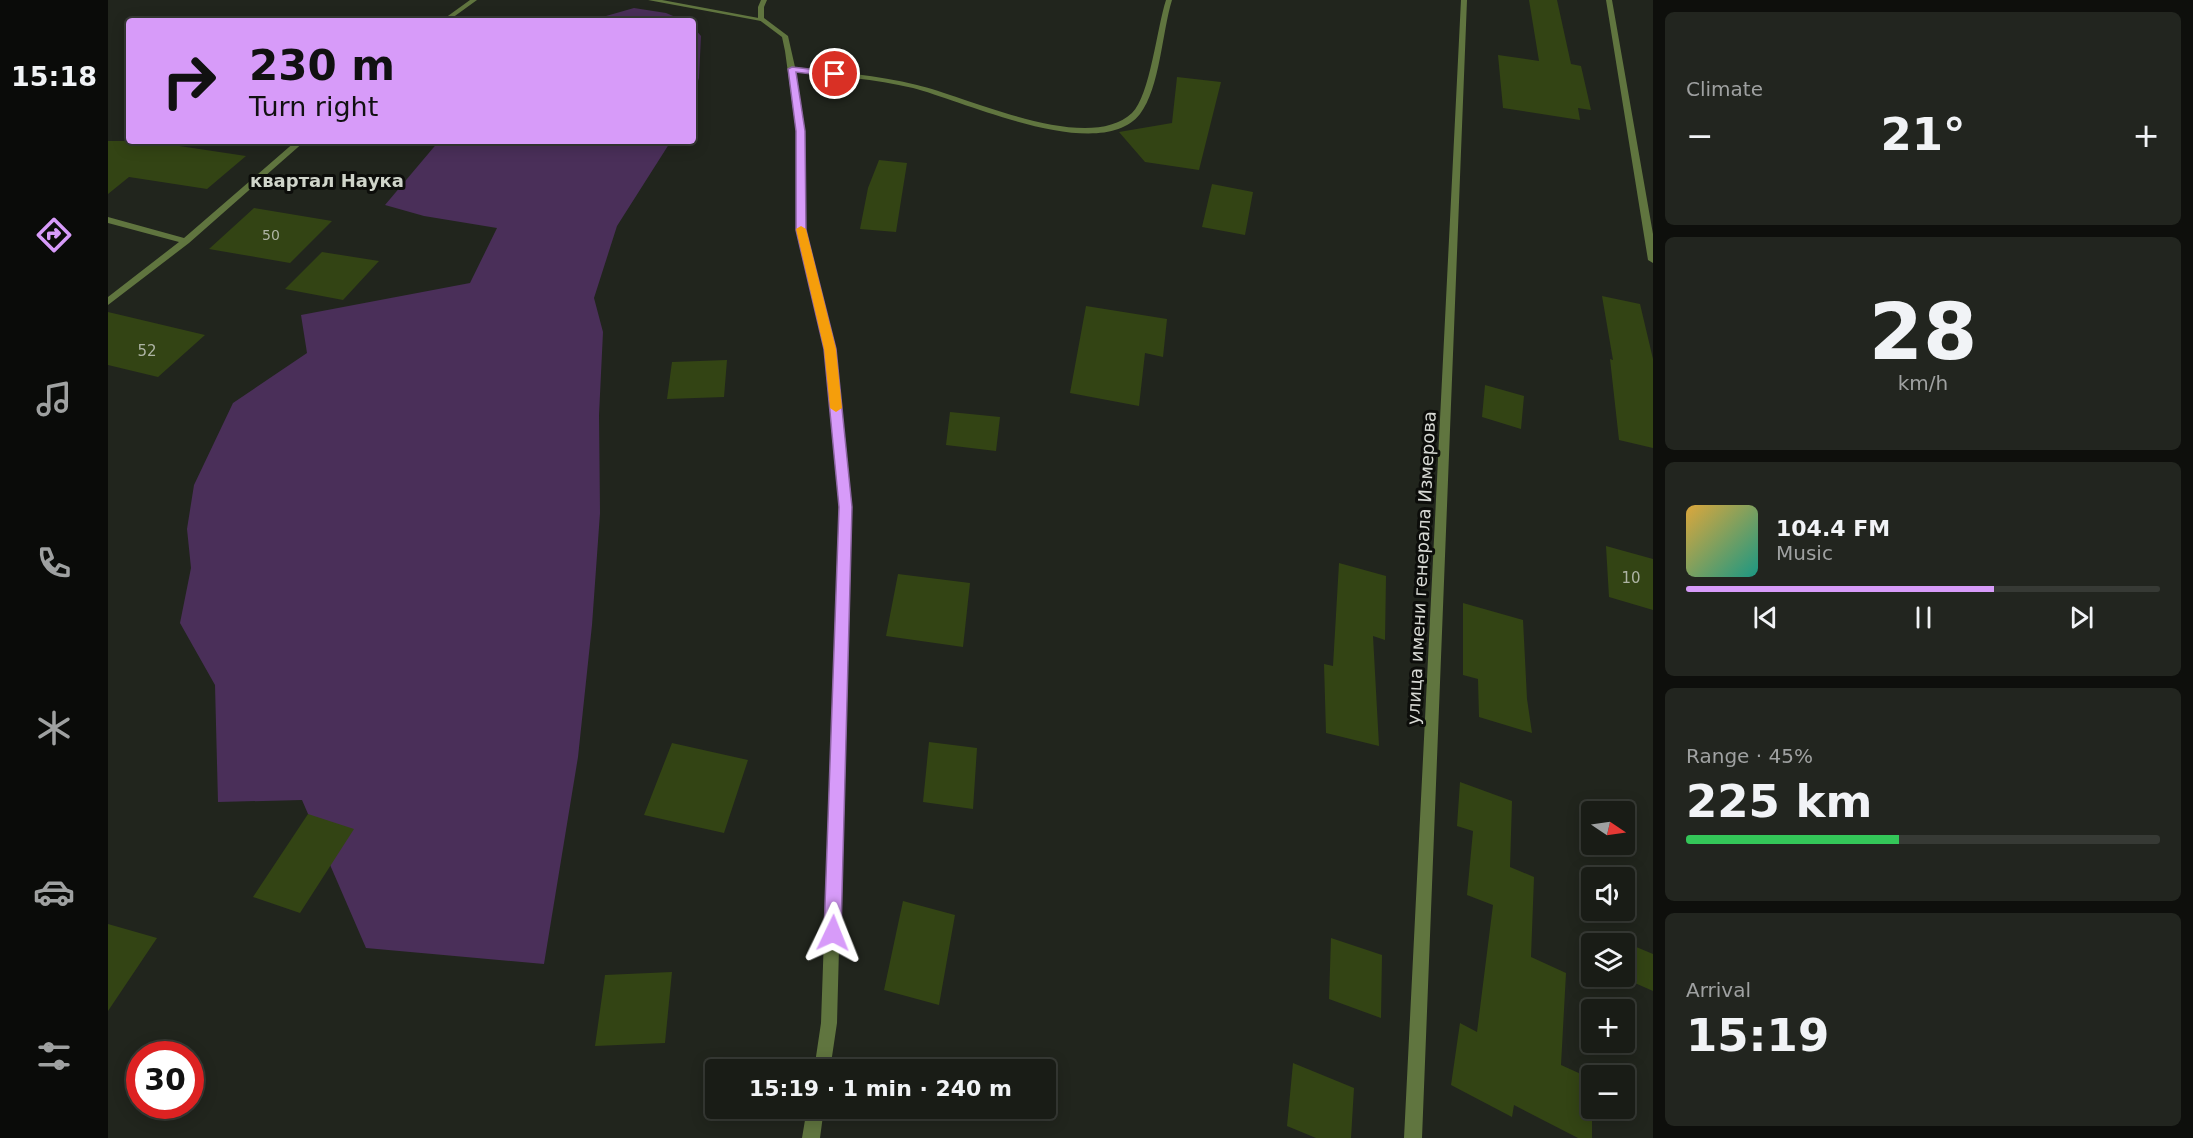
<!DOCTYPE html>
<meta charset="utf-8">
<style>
:root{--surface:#191c16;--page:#22251f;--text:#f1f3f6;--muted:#9fa1a1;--line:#373a35;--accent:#d79bf9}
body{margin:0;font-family:"DejaVu Sans",sans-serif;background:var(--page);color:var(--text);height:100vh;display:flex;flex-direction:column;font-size:22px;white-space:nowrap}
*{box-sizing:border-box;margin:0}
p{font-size:20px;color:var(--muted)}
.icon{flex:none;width:33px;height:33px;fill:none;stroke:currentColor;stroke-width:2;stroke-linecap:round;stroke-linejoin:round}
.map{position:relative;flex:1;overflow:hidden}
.side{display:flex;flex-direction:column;gap:12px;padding:12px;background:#0e0f0c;width:540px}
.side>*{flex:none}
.banner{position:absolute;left:18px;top:18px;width:570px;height:126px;border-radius:6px;box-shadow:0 3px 15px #0003,0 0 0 2px var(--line);background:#d79bf9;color:#111;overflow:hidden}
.needle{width:39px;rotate:103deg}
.controls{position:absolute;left:1473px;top:801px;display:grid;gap:12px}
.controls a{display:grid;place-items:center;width:54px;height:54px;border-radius:6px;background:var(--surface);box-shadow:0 3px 15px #0003,0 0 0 2px var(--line);font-size:30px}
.speed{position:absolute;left:18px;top:1041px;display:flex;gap:12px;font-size:30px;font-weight:700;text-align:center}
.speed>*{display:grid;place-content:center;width:78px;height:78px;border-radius:50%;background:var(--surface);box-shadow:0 3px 15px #0003,0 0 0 2px var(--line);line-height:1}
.speed .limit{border:9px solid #d22;background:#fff;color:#111}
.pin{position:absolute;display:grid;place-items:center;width:51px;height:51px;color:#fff;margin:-26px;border:3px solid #fff;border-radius:50%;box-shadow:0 2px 6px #0007}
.me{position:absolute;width:66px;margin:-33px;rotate:2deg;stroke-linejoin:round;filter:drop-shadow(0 0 4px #0008)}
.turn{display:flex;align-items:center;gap:21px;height:126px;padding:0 24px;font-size:27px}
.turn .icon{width:78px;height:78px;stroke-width:2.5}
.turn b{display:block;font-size:42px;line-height:51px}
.big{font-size:45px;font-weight:700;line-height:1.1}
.side .card{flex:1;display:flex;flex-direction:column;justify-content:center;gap:9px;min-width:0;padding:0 21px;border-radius:9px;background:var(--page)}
.side .dial{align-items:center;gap:0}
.dial b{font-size:78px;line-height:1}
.song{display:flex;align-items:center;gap:18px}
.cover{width:72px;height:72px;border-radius:9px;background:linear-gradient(135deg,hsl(40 70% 55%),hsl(170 70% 35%))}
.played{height:6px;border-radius:3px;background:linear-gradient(90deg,var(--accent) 65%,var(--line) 65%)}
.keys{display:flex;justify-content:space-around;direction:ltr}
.heat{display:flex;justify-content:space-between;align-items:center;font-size:33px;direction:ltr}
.charge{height:9px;border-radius:4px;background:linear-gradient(90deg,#34c759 45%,var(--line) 0)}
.trip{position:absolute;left:597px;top:1059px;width:351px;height:60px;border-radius:6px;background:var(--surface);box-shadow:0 3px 15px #0003,0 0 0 2px var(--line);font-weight:700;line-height:60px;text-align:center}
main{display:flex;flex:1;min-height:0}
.tab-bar{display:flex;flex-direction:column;width:108px;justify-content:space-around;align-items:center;background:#0a0b09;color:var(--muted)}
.tab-bar .icon{width:42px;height:42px}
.tab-bar .active{color:var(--accent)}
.tab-bar b{font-size:27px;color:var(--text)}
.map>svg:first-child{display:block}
.green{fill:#4a2f59}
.building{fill:#334414}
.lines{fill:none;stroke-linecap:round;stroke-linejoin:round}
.service{fill:#60753f;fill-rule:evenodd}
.minor{fill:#60753f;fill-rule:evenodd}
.route{fill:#d79bf9;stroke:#8c65a2;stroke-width:1.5}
.slow{fill:#f59e0b}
.labels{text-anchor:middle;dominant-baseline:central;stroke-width:6;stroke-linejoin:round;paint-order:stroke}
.far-number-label{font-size:14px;fill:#aeb4a4}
.number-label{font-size:15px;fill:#aeb4a4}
.far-quarter-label{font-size:18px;font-weight:bold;fill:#cfd4ca;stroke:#0c0d0a}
.street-label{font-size:18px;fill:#d7d9d4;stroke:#0c0d0a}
</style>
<main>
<nav class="tab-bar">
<b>15:18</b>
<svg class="icon active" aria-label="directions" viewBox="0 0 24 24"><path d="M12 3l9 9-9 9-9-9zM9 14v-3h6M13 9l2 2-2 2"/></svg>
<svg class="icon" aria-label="music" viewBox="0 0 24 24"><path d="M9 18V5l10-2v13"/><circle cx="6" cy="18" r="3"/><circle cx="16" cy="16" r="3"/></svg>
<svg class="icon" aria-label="phone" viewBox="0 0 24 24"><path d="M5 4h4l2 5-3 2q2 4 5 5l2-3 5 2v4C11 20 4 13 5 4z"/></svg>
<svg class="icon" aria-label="climate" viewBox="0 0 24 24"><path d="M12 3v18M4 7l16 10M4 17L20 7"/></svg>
<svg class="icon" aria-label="car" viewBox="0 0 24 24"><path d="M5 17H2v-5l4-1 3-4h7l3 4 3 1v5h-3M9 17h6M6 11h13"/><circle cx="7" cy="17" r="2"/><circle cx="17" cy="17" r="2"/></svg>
<svg class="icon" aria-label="filters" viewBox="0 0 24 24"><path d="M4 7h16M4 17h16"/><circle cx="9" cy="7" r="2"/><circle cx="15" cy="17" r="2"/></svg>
</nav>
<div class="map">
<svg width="1545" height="1138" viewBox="0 0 1545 1138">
<rect width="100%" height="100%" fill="#21251d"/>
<!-- green -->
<path class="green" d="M526,8L558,13L577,21H490L498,16Z
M585,27L593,36L591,78L585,96Z
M331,141H563L509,226L486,298L495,332L491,415L492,513L484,625L470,757L436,964L258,948L194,800L110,802L107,685L72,623L83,568L79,529L86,485L125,403L199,353L193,315L362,283L389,228L316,216L277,205Z"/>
<!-- building -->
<path class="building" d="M1421,0H1449L1463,64L1473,66L1483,110L1470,108L1472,120L1395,108L1390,55L1431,61Z
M1069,77L1113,82L1091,170L1037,162L1011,132L1064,123Z
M0,141H38L138,156L99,189L21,177L0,194Z
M771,160L799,163L788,232L752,229L760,188Z
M1104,184L1145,192L1137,235L1094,227Z
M146,208L224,221L182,263L101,249Z
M214,252L271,261L235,300L177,289Z
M1494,296L1532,304L1545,359V448L1511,440L1502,359L1505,360Z
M978,306L1059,319L1055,357L1037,353L1031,406L962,393Z
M0,312L97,335L50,377L0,365Z
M619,360L616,397L559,399L564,362Z
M1377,385L1416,396L1413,429L1374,417Z
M842,412L892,417L888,451L838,445Z
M1498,546L1545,559V610L1501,597Z
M1231,563L1278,576L1277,640L1265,636L1271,746L1218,733L1216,664L1225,666Z
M790,574L862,583L855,647L778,636Z
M1355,603L1415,620L1419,699L1424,733L1371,717L1370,679L1355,675Z
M821,742L869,748L865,809L815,802Z
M564,743L640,760L616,833L536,815Z
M1352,782L1404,801L1402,867L1426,877L1423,957L1458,973L1453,1065L1484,1079V1138H1470L1406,1105L1404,1117L1343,1085L1352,1023L1369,1032L1385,905L1359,895L1365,831L1349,826Z
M200,814L246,829L192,913L145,897Z
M795,901L847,915L831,1005L776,990Z
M0,924L49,938L0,1011Z
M1502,936L1545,954V991L1511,976H1516V944H1502Z
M1223,938L1274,955L1273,1018L1221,999Z
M564,972L557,1043L487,1046L497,975Z
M1185,1063L1246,1088L1243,1138H1208L1179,1126Z"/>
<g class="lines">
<!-- service -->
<path class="service" d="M540,0H554L656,19L653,21Z"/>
<!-- minor -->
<path class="minor" d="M362,0H369L340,21H333Z
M653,0H659L656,7V18L680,36L687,67C728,72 769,75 809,85C861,97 979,155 1024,113C1042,96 1049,27 1058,0H1064C1054,32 1052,88 1032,114C992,165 856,101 805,88C767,79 727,76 687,72L696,131L697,230L727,349L743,507L729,1023L722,1070H706L713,1023L731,507L717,349L689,230L688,131L677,51L674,37L650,19V7Z
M1353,0H1359L1314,1138H1296Z
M1498,0H1504L1545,234V263L1540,260Z
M188,141H197L81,243L0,305V297L71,242L0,223V217L76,238Z
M699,1108H716L712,1138H694Z"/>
</g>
<!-- route -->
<path class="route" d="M684,67L727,72L731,74L727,77L688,72L697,131L698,230L728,349L744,507L733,933L731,939L725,941L718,939L716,933L731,507L716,349L688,230V131L680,69Z"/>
<!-- slow -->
<path class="slow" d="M693,226L698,229L728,349L734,408L728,412L722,408L716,349L688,229Z"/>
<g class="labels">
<!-- far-number labels -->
<g class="far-number-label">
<text x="163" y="235">50</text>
</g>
<!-- number labels -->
<g class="number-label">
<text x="39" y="351">52</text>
<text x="1523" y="578">10</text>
</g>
<!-- far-quarter labels -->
<g class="far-quarter-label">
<text x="219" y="180">квартал Наука</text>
</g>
<!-- street labels -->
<g class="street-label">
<text transform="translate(1313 568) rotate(-87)">улица имени генерала Измерова</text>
</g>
</g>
</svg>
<div class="controls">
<a><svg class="needle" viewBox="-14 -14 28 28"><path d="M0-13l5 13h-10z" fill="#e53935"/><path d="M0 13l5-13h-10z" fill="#9fa1a1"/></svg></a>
<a><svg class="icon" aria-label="sound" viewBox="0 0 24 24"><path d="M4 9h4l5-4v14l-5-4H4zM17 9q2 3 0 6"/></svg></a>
<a><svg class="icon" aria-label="layers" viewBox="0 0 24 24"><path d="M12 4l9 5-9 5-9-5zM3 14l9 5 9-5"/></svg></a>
<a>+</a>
<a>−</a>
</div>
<div class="speed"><div class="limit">30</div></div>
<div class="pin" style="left:727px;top:74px;background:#d93025"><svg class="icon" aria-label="arrive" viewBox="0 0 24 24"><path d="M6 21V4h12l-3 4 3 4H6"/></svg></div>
<svg class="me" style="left:725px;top:933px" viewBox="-20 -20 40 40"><path d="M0-17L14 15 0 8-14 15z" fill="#d79bf9" stroke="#fff" stroke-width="4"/></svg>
<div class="trip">15:19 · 1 min · 240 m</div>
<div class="banner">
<div class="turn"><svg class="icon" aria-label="right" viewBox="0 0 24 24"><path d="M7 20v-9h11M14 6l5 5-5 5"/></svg><div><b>230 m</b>Turn right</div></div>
</div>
</div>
<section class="side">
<div class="card"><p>Climate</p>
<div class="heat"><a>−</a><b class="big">21°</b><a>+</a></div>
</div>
<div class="card dial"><b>28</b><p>km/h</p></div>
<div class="card">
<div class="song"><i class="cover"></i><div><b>104.4 FM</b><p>Music</p></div></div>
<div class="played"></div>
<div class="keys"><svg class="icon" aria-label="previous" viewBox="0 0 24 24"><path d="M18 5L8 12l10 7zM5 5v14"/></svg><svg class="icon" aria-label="pause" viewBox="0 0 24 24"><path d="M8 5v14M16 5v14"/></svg><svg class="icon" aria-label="next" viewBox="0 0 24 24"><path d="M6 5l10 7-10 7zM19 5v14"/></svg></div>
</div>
<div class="card"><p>Range · 45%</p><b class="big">225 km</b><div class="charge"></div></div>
<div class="card"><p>Arrival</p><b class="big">15:19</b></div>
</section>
</main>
